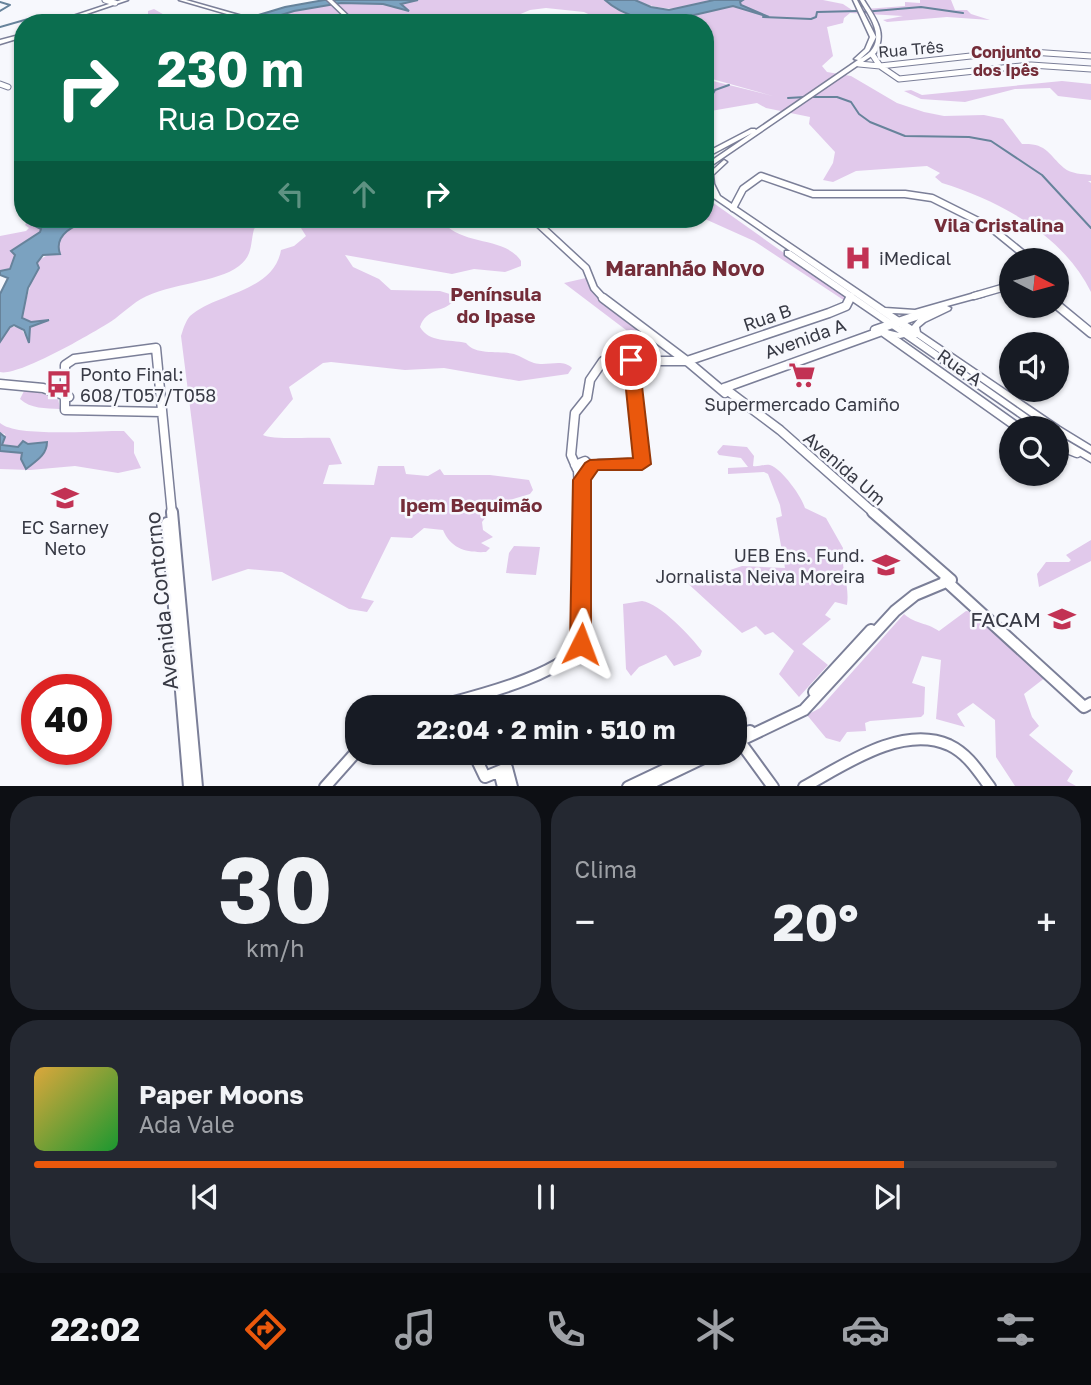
<!DOCTYPE html>
<html lang="pt">
<meta charset="utf-8">
<style>
:root{--surface:#171b24;--page:#242831;--text:#f1f3f6;--muted:#9ea1a6;--line:#363941;--accent:#ea580c}
body{margin:0;font-family:"Golos Text",sans-serif;background:var(--page);color:var(--text);height:100vh;display:flex;flex-direction:column;font-size:26px;white-space:nowrap}
*{box-sizing:border-box;margin:0}
p{font-size:23px;color:var(--muted)}
.icon{flex:none;width:38px;height:38px;fill:none;stroke:currentColor;stroke-width:2;stroke-linecap:round;stroke-linejoin:round}
.map{position:relative;height:786px;overflow:hidden}
.sheet{display:flex;flex-direction:column;gap:10px;padding:10px;background:#0d0f14;flex:1}
.sheet>*{flex:none}
.top-card{position:absolute;left:14px;top:14px;width:700px;height:214px;border-radius:28px;box-shadow:0 2px 5px #0004;background:#0b6e4f;color:#fff;overflow:hidden}
.needle{width:46px;rotate:96deg}
.fabs{position:absolute;left:999px;top:248px;display:grid;gap:14px}
.fabs a{display:grid;place-items:center;width:70px;height:70px;border-radius:50%;background:var(--surface);box-shadow:0 2px 5px #0004;font-size:35px}
.speed{position:absolute;left:21px;top:674px;display:flex;gap:14px;font-size:35px;font-weight:700;text-align:center}
.speed>*{display:grid;place-content:center;width:91px;height:91px;border-radius:50%;background:var(--surface);box-shadow:0 2px 5px #0004;line-height:1}
.speed .limit{border:10px solid #d22;background:#fff;color:#111}
.pin{position:absolute;display:grid;place-items:center;width:60px;height:60px;color:#fff;margin:-30px;border:4px solid #fff;border-radius:50%;box-shadow:0 2px 7px #0007}
.me{position:absolute;width:77px;margin:-38px;rotate:3deg;stroke-linejoin:round;filter:drop-shadow(0 0 5px #0008)}
.turn{display:flex;align-items:center;gap:24px;height:147px;padding:0 28px;font-size:32px}
.turn .icon{width:91px;height:91px;stroke-width:2.5}
.turn b{display:block;font-size:49px;line-height:60px}
.lanes{display:flex;align-items:center;height:66px;padding:0 28px;background:#0003;justify-content:center;gap:35px;direction:ltr}
.lanes .off{opacity:.35}
.big{font-size:52px;font-weight:700;line-height:1.1}
.sheet .card{flex:1;display:flex;flex-direction:column;justify-content:center;gap:10px;min-width:0;padding:0 24px;border-radius:28px;background:var(--page)}
.sheet .dial{align-items:center;gap:0}
.dial b{font-size:91px;line-height:1}
.song{display:flex;align-items:center;gap:21px}
.cover{width:84px;height:84px;border-radius:10px;background:linear-gradient(135deg,hsl(40 70% 55%),hsl(130 70% 35%))}
.played{height:7px;border-radius:4px;background:linear-gradient(90deg,var(--accent) 85%,var(--line) 85%)}
.keys{display:flex;justify-content:space-around;direction:ltr}
.heat{display:flex;justify-content:space-between;align-items:center;font-size:38px;direction:ltr}
.sheet .tiles{flex:1;display:grid;gap:10px;grid-template-columns:1fr 1fr}
.card:last-child{grid-column:span 2}
.trip{position:absolute;left:345px;top:695px;width:402px;height:70px;border-radius:28px;background:var(--surface);box-shadow:0 2px 5px #0004;font-weight:700;line-height:70px;text-align:center}
.menu{display:flex;height:112px;justify-content:space-around;align-items:center;background:#090b0e;color:var(--muted)}
.menu .icon{width:49px;height:49px}
.menu .active{color:var(--accent)}
.menu b{font-size:32px;color:var(--text)}
.map>svg:first-child{display:block}
.green{fill:#e1c9eb}
.water{fill:#7ba2c0;stroke:#67839b;stroke-width:2}
.lines{fill:none;stroke-linecap:round;stroke-linejoin:round}
.stream{stroke:#67839b;stroke-width:2}
.secondary-far3-casing{stroke:#7b7f98;stroke-width:7}
.secondary-far2-casing{stroke:#7b7f98;stroke-width:9}
.secondary-far1-casing{stroke:#7b7f98;stroke-width:11}
.secondary-casing{stroke:#7b7f98;stroke-width:14}
.primary-casing{stroke:#7b7f98;stroke-width:3}
.secondary-far3{stroke:#fff;stroke-width:5}
.secondary-far2{stroke:#fff;stroke-width:6}
.secondary-far1{stroke:#fff;stroke-width:8}
.secondary{stroke:#fff;stroke-width:10}
.primary{fill:#fff;fill-rule:evenodd}
.route{fill:#ea580c;stroke:#983908;stroke-width:2}
.labels{text-anchor:middle;dominant-baseline:central;stroke-width:5;stroke-linejoin:round;paint-order:stroke}
.far-street-label{font-size:16px;fill:#383a45;stroke:#f7f8fd}
.far-neighbourhood-label{font-size:16px;font-weight:bold;fill:#742d39;stroke:#f7f8fd}
.poi-label{font-size:18px;fill:#383a45;stroke:#f7f8fd;text-anchor:start}
.street-label{font-size:18px;fill:#383a45;stroke:#f7f8fd}
.neighbourhood-label{font-size:19px;font-weight:bold;fill:#742d39;stroke:#f7f8fd}
.quarter-label{font-size:21px;font-weight:bold;fill:#742d39;stroke:#f7f8fd}
.near-street-label{font-size:21px;fill:#383a45;stroke:#f7f8fd}
.near-poi-label{font-size:21px;fill:#383a45;stroke:#f7f8fd;text-anchor:end}
</style>
<div class="map">
<svg width="1091" height="787" viewBox="0 0 1091 787">
<rect width="100%" height="100%" fill="#f7f8fd"/>
<!-- green -->
<path class="green" d="M418,0H605L623,12L657,23H607L584,12L546,8L530,10L499,23L269,21C305,1 361,0 401,7L404,3Z
M635,0H714C687,11 662,12 635,0Z
M743,0H823L843,4L852,10L905,6V2L920,3V0H951L955,10H967L971,14L990,20L947,17L887,22L883,20L903,16L850,13L844,18L843,23L827,27L833,56L822,66L827,72L851,76L897,103L924,112L944,116L984,115L1003,119L1022,144C1047,143 1048,154 1064,168C1071,174 1083,174 1091,175V181H1088L1091,183V292C1063,235 1000,201 942,183L935,177L940,173L927,166L856,171L833,182L823,180L833,163L835,152L809,124L810,117L766,108L757,103L705,112V79L773,96L705,77V23L671,21L733,6L765,16L741,5L740,2Z
M154,9L168,17L212,18L227,13L241,17L205,22L189,19L175,23H115L148,16V11Z
M1062,81L1091,84V100L1058,96L1050,88L1015,89L965,102L921,99L904,91L911,90L922,95Z
M705,197L846,297L845,301L754,241L705,219Z
M29,219H55L34,224L41,229L40,232L11,250L15,255L10,269L0,271V236L26,231L29,228L25,225Z
M91,219H266L254,229C250,245 253,255 239,266C217,283 169,283 141,299C129,306 119,317 107,324C89,335 17,377 0,372V342L10,327H20L29,341V327L45,321L31,322L22,318C26,297 32,280 39,260L58,249C58,231 76,225 91,219Z
M316,219H441C459,247 504,235 521,261V266L505,272L474,269L452,274L345,255L353,267L379,279L391,290L440,291L453,295L455,299C446,313 426,307 420,327C429,343 449,339 466,343C476,356 499,350 514,354C521,356 527,361 534,363C547,367 562,358 572,368L568,374L519,381L444,368L405,370L331,362L323,363L289,387L293,399L263,435C270,440 317,437 330,438L342,464L329,465L323,484L374,485L378,466H404L406,474L428,476L440,469L444,475H490L529,480L533,490L530,494L506,501L503,503V512L489,513L482,522L483,530L493,537L481,543L490,548L486,552C467,553 451,549 443,530L424,528L412,538L391,537L361,598L374,601L367,612L349,609L282,572L248,569L212,581L181,336C183,330 185,322 190,316C216,293 274,292 281,250L294,246L306,236L301,228Z
M586,278L594,294L650,335L630,337L626,330L564,283Z
M25,389L58,398L60,409C45,408 31,409 20,399Z
M0,423C17,438 97,430 124,431L134,442V453L141,468L118,473L75,466L30,470L0,469V451L22,453V455L39,458L47,448V443L18,447L2,444L5,434L0,433Z
M723,445L747,447L754,456L753,466C759,467 764,464 770,465C782,469 802,497 805,508L826,518L843,548C840,567 850,585 847,605L835,602L825,615L831,619L802,644L828,665L799,697L779,674L794,651L773,632L765,635L756,626L742,633L684,580H719L730,570L742,566L785,568L776,518L782,516L780,505L768,474L764,472L728,474V468L748,467L741,458L719,455L717,452Z
M1091,540V561L1039,587L1037,574L1046,562H1069L1071,560L1066,555Z
M514,546L540,547L536,575L506,573L509,553Z
M642,601C660,603 691,637 702,651L700,656L674,666L666,655L639,667L631,676L626,669L623,604Z
M966,611L974,612L1046,677L1024,694L1032,717L1039,726L1029,735L1073,771L1067,781L1076,786H1015L996,757L995,720L973,703L957,714L965,727L936,719L941,660L922,656L912,683L925,687L924,714L921,717L870,721L865,723L866,731L847,732L840,742L826,738L807,715L820,708L904,614C917,625 926,622 939,631Z"/>
<!-- water -->
<path class="water" d="M324,0H418L401,4L409,11L383,4L341,3L294,11L278,16L270,23H197L188,20L175,23L189,19L205,22L252,17L285,7Z
M605,0H635L651,7L669,10L714,0H743L740,2L741,5L769,17L733,6L677,19C658,27 621,15 605,0Z
M55,219H91C75,225 53,234 60,254L43,255L37,263L39,268L28,288L22,318L31,322L49,320L30,327L29,343L24,330L14,325L10,327L0,342V294L8,278L0,275V271L10,269L15,255L11,251L40,232L41,229L33,225L34,223Z
M0,433L5,437L2,445L18,447L23,441L28,444L47,442C47,455 36,461 26,469L21,459L22,453L0,451Z"/>
<g class="lines">
<!-- stream -->
<path class="stream" d="M0,2L10,5L0,11
M863,12L921,7L963,13
M763,17L811,19L816,17L817,12L858,11
M0,27L35,17L46,18
M811,97H837L851,102L859,114L870,122L905,136L969,137L991,141L1042,175L1091,228
M788,98L805,97
M705,109L713,107L710,99L715,90L729,85
M705,128L712,134L705,140"/>
<defs>
<path id="secondary-far3" d="M105,0L115,3
M872,54L880,66L899,79L1031,65L1091,69
M859,64L880,66L1016,51L1091,56
M0,84L8,87"/>
<path id="secondary-far2" d="M733,208L743,189L761,176L813,194H905L932,198L990,227L1032,261
M533,219L586,268L594,288L605,300
M974,296L1012,285
M849,300L851,296"/>
<path id="secondary-far1" d="M603,298L688,362
M1057,305L1091,333
M875,330L942,307
M687,361L725,393
M0,384L43,388L69,397
M724,388L780,430L875,514
M724,388L882,331L1020,429
M162,412L65,410V365L74,359L156,348L172,514
M1057,445L1077,453
M575,465L585,461L591,467
M591,467L599,464H642L631,360
M578,470L580,514
M588,470L577,469L571,455L575,413L587,398L590,380L603,361H687L829,313L846,306L850,298"/>
<path id="secondary" d="M172,512L197,787
M167,523L189,787
M945,580L1084,707L1091,703
M814,692L871,630
M435,707C468,698 573,674 582,639L580,512
M735,737L750,731
M738,739L773,787
M735,743L804,710L895,611L915,595L951,580L873,512
M473,752L485,777L507,768L512,787
M499,771L503,787
M325,787L357,751
M628,787L702,752
M643,787L716,752
M804,787C844,765 902,724 949,745C968,754 978,771 990,787"/>
<path id="primary" d="M121,0H128L60,23H52Z
M179,0H186L267,23H258Z
M327,0H332L356,23H351Z
M853,0H857L876,37L869,51L860,59C865,56 870,53 873,48C883,32 867,13 860,0H864C875,18 888,32 876,53L705,170V165L752,133L705,158V153L751,129H755L756,130L858,60L854,59L865,49L870,37Z
M23,34V37L0,44V40Z
M724,160L727,162L713,175L714,184L720,196L885,308L915,310L978,292H984L985,294L984,296L947,306L951,308L950,310L925,322L919,327L920,332L1060,427L1091,446V453L1057,433V429H1050L917,337H916L1047,429H1037L904,337L900,338L879,333L878,331L882,329L899,333L785,255V251H791L912,335L705,192V187L711,190L708,184L707,175ZM944,307L919,318L912,326L892,313L915,314Z
M1057,435L1091,455V462L1057,442Z"/>
</defs>
<!-- secondary-far3 casing -->
<use href="#secondary-far3" class="secondary-far3-casing"/>
<!-- secondary-far2 casing -->
<use href="#secondary-far2" class="secondary-far2-casing"/>
<!-- secondary-far1 casing -->
<use href="#secondary-far1" class="secondary-far1-casing"/>
<!-- secondary casing -->
<use href="#secondary" class="secondary-casing"/>
<!-- primary casing -->
<use href="#primary" class="primary-casing"/>
<!-- secondary-far3 -->
<use href="#secondary-far3" class="secondary-far3"/>
<!-- secondary-far2 -->
<use href="#secondary-far2" class="secondary-far2"/>
<!-- secondary-far1 -->
<use href="#secondary-far1" class="secondary-far1"/>
<!-- secondary -->
<use href="#secondary" class="secondary"/>
<!-- primary -->
<use href="#primary" class="primary"/>
</g>
<!-- route -->
<path class="route" d="M631,355L639,360L651,464L642,470H598L591,480V644L588,650L581,652L573,650L570,644L573,480L585,463L590,460L633,458L623,360Z"/>
<!-- icons -->
<defs>
<symbol id="hospital-bare" viewBox="-9 -9 18 18"><path d="M-5-5h3v3.5h4V-5h3V5h-3V1.5h-4V5h-3Z" fill="#c23254" stroke="#f7f8fd" stroke-width="2.5" paint-order="stroke"/></symbol>
<symbol id="supermarket-bare" viewBox="-9 -9 18 18"><path d="M-6-5.5h2.5l.6 2H6L4.5 2H-2.5L-4.4-4H-6ZM-1.5 3.2a1.3 1.3 0 1 0 .1 0ZM3 3.2a1.3 1.3 0 1 0 .1 0Z" fill="#c23254" stroke="#f7f8fd" stroke-width="2.5" paint-order="stroke"/></symbol>
<symbol id="bus-bare" viewBox="-9 -9 18 18"><path d="M-5-6H5V4H4V6H2V4H-2V6H-4V4H-5ZM-3.5-4V0h7V-4ZM-3.5 1.2v1.5H-2V1.2ZM2 1.2v1.5H3.5V1.2Z" fill="#c23254" stroke="#f7f8fd" stroke-width="2.5" paint-order="stroke"/></symbol>
<symbol id="school-bare" viewBox="-9 -9 18 18"><path d="M0-5L7-2L0 1L-7-2ZM-4 1L0 2.5L4 1V4Q0 6-4 4Z" fill="#c23254" stroke="#f7f8fd" stroke-width="2.5" paint-order="stroke"/></symbol>
<symbol id="university-bare" viewBox="-9 -9 18 18"><path d="M0-5L7-2L0 1L-7-2ZM-4 1L0 2.5L4 1V4Q0 6-4 4Z" fill="#c23254" stroke="#f7f8fd" stroke-width="2.5" paint-order="stroke"/></symbol>
</defs>
<g fill-rule="evenodd">
<use href="#hospital-bare" x="839" y="239" width="38" height="38"/>
<use href="#supermarket-bare" x="783" y="356" width="38" height="38"/>
<use href="#bus-bare" x="40" y="365" width="38" height="38"/>
<use href="#school-bare" x="46" y="479" width="38" height="38"/>
<use href="#school-bare" x="867" y="546" width="38" height="38"/>
<use href="#university-bare" x="1043" y="600" width="38" height="38"/>
</g>
<g class="labels">
<!-- far-street labels -->
<g class="far-street-label">
<text transform="translate(911 49) rotate(-5)">Rua Três</text>
</g>
<!-- far-neighbourhood labels -->
<g class="far-neighbourhood-label">
<text x="1006" y="52">Conjunto<tspan x="1006" dy="18">dos Ipês</tspan></text>
</g>
<!-- poi labels -->
<g class="poi-label">
<text x="879" y="258">iMedical</text>
<text x="80" y="374">Ponto Final:<tspan x="80" dy="21">608/T057/T058</tspan></text>
<text x="802" y="404" text-anchor="middle">Supermercado Camiño</text>
<text x="65" y="527" text-anchor="middle">EC Sarney<tspan x="65" dy="21">Neto</tspan></text>
<text x="865" y="555" text-anchor="end">UEB Ens. Fund.<tspan x="865" dy="21">Jornalista Neiva Moreira</tspan></text>
</g>
<!-- street labels -->
<g class="street-label">
<text transform="translate(767 317) rotate(-19)">Rua B</text>
<text transform="translate(805 338) rotate(-20)">Avenida A</text>
<text transform="translate(960 367) rotate(35)">Rua A</text>
<text transform="translate(845 468) rotate(41)">Avenida Um</text>
</g>
<!-- neighbourhood labels -->
<g class="neighbourhood-label">
<text x="999" y="224">Vila Cristalina</text>
<text x="496" y="293">Península<tspan x="496" dy="22">do Ipase</tspan></text>
<text x="471" y="504">Ipem Bequimão</text>
</g>
<!-- quarter labels -->
<g class="quarter-label">
<text x="685" y="268">Maranhão Novo</text>
</g>
<!-- near-street labels -->
<g class="near-street-label">
<text transform="translate(161 601) rotate(-96)">Avenida Contorno</text>
</g>
<!-- near-poi labels -->
<g class="near-poi-label">
<text x="1041" y="619">FACAM</text>
</g>
</g>
</svg>
<div class="fabs">
<a><svg class="needle" viewBox="-14 -14 28 28"><path d="M0-13l5 13h-10z" fill="#e53935"/><path d="M0 13l5-13h-10z" fill="#9ea1a6"/></svg></a>
<a><svg class="icon" aria-label="sound" viewBox="0 0 24 24"><path d="M4 9h4l5-4v14l-5-4H4zM17 9q2 3 0 6"/></svg></a>
<a><svg class="icon" aria-label="search" viewBox="0 0 24 24"><circle cx="10" cy="10" r="6"/><path d="M15 15l6 6"/></svg></a>
</div>
<div class="speed"><div class="limit">40</div></div>
<div class="pin" style="left:631px;top:360px;background:#d93025"><svg class="icon" aria-label="arrive" viewBox="0 0 24 24"><path d="M6 21V4h12l-3 4 3 4H6"/></svg></div>
<svg class="me" style="left:581px;top:644px" viewBox="-20 -20 40 40"><path d="M0-17L14 15 0 8-14 15z" fill="#ea580c" stroke="#fff" stroke-width="4"/></svg>
<div class="trip">22:04 · 2 min · 510 m</div>
<div class="top-card">
<div class="turn"><svg class="icon" aria-label="right" viewBox="0 0 24 24"><path d="M7 20v-9h11M14 6l5 5-5 5"/></svg><div><b>230 m</b>Rua Doze</div></div>
<div class="lanes"><svg class="icon off" aria-label="left" viewBox="0 0 24 24"><path d="M17 20v-9H6M10 6l-5 5 5 5"/></svg><svg class="icon off" aria-label="ahead" viewBox="0 0 24 24"><path d="M12 20V5M6 11l6-6 6 6"/></svg><svg class="icon" aria-label="right" viewBox="0 0 24 24"><path d="M7 20v-9h11M14 6l5 5-5 5"/></svg></div>
</div>
</div>
<section class="sheet">
<div class="tiles">
<div class="card dial"><b>30</b><p>km/h</p></div>
<div class="card"><p>Clima</p>
<div class="heat"><a>−</a><b class="big">20°</b><a>+</a></div>
</div>
<div class="card">
<div class="song"><i class="cover"></i><div><b>Paper Moons</b><p>Ada Vale</p></div></div>
<div class="played"></div>
<div class="keys"><svg class="icon" aria-label="previous" viewBox="0 0 24 24"><path d="M18 5L8 12l10 7zM5 5v14"/></svg><svg class="icon" aria-label="pause" viewBox="0 0 24 24"><path d="M8 5v14M16 5v14"/></svg><svg class="icon" aria-label="next" viewBox="0 0 24 24"><path d="M6 5l10 7-10 7zM19 5v14"/></svg></div>
</div>
</div>
</section>
<nav class="menu">
<b>22:02</b>
<svg class="icon active" aria-label="directions" viewBox="0 0 24 24"><path d="M12 3l9 9-9 9-9-9zM9 14v-3h6M13 9l2 2-2 2"/></svg>
<svg class="icon" aria-label="music" viewBox="0 0 24 24"><path d="M9 18V5l10-2v13"/><circle cx="6" cy="18" r="3"/><circle cx="16" cy="16" r="3"/></svg>
<svg class="icon" aria-label="phone" viewBox="0 0 24 24"><path d="M5 4h4l2 5-3 2q2 4 5 5l2-3 5 2v4C11 20 4 13 5 4z"/></svg>
<svg class="icon" aria-label="climate" viewBox="0 0 24 24"><path d="M12 3v18M4 7l16 10M4 17L20 7"/></svg>
<svg class="icon" aria-label="car" viewBox="0 0 24 24"><path d="M5 17H2v-5l4-1 3-4h7l3 4 3 1v5h-3M9 17h6M6 11h13"/><circle cx="7" cy="17" r="2"/><circle cx="17" cy="17" r="2"/></svg>
<svg class="icon" aria-label="filters" viewBox="0 0 24 24"><path d="M4 7h16M4 17h16"/><circle cx="9" cy="7" r="2"/><circle cx="15" cy="17" r="2"/></svg>
</nav>
